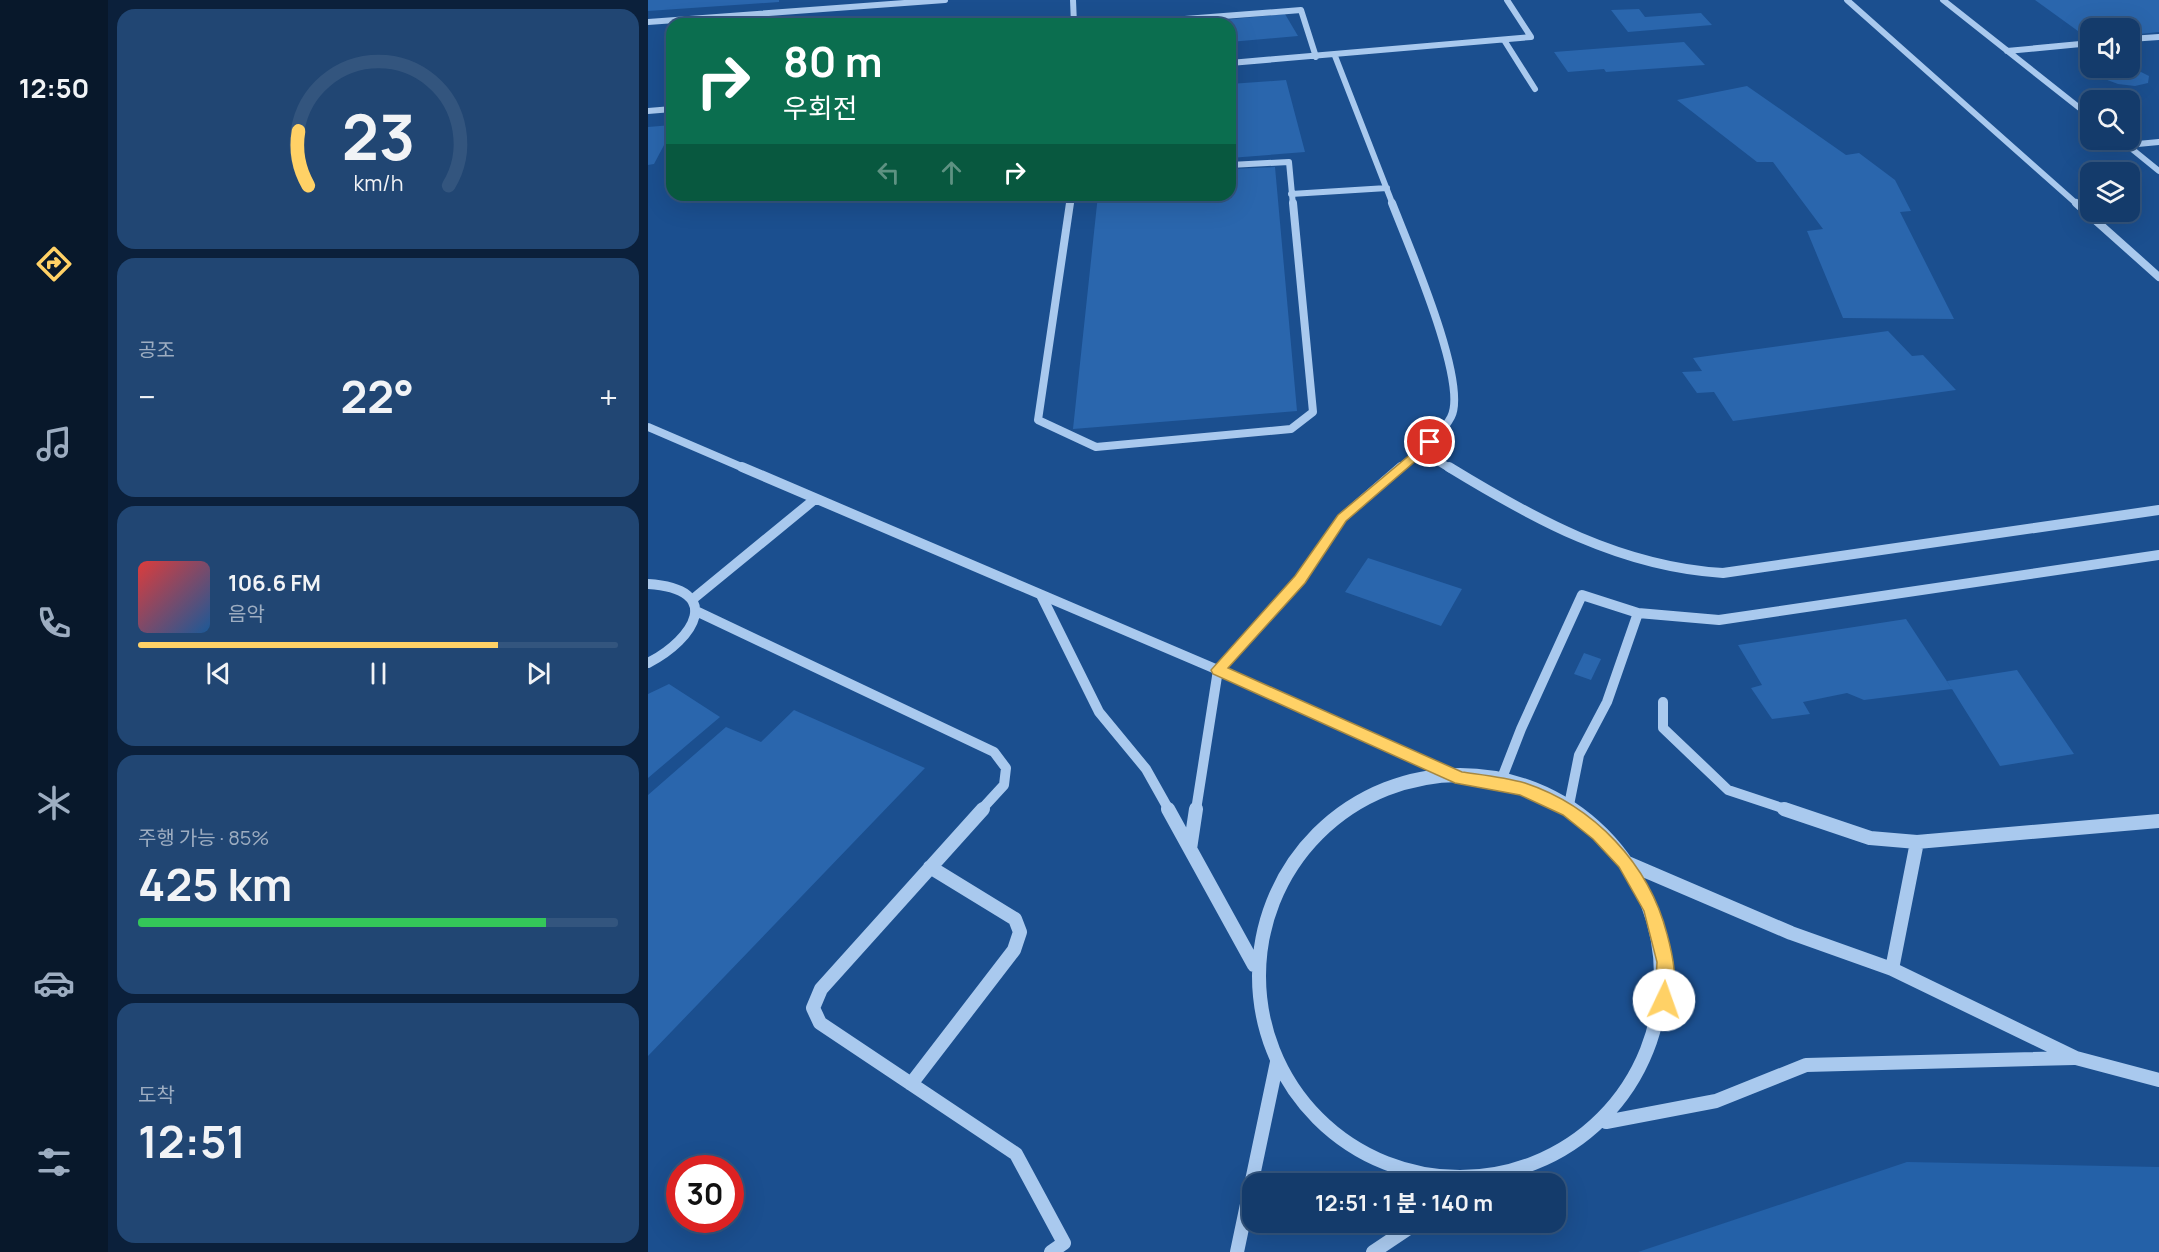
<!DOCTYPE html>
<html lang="ko">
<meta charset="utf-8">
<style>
:root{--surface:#143b6b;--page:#214673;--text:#f1f3f6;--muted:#9dadc1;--line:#33557e;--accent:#ffd166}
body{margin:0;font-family:Manrope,"Noto Sans KR",sans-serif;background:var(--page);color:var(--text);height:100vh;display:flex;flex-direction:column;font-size:22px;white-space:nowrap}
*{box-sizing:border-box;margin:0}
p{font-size:20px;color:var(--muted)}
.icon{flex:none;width:33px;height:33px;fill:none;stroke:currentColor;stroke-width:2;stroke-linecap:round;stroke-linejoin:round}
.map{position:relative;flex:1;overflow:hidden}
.panel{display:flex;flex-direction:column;gap:9px;padding:9px;background:#0b203b;width:540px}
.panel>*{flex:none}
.guide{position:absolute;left:18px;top:18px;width:570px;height:183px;border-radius:18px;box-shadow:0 6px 24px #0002,0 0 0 2px var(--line);background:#0b6e4f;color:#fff;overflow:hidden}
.fabs{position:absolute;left:1432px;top:18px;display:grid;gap:12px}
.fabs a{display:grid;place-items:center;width:60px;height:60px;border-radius:12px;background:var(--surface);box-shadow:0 6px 24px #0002,0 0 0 2px var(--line);font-size:30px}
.speed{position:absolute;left:18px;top:1155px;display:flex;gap:12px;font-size:30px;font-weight:700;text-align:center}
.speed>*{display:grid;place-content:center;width:78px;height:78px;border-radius:50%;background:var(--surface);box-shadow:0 6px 24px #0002,0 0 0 2px var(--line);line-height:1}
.speed .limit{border:9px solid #d22;background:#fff;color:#111}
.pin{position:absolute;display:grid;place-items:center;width:51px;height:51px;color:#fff;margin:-26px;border:3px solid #fff;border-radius:50%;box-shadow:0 2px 6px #0007}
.me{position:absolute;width:66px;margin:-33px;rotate:3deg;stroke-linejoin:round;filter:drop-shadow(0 0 4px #0008)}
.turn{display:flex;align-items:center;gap:21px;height:126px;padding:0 18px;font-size:27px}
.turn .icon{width:78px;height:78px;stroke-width:2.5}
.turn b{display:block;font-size:42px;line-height:51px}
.lanes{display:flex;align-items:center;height:57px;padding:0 18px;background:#0003;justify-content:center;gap:30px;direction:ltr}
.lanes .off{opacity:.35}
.big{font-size:45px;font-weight:700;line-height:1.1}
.panel .widget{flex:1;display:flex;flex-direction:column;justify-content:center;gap:9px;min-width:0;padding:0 21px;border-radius:18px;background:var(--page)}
.panel .dial{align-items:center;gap:0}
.dial svg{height:156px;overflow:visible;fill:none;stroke:var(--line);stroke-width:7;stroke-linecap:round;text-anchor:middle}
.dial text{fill:var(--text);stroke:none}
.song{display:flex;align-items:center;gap:18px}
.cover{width:72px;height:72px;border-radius:9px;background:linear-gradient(135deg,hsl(0 70% 55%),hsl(210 70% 35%))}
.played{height:6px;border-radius:3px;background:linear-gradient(90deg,var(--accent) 75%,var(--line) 75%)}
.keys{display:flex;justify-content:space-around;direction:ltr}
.heat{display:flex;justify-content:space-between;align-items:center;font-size:33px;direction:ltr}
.charge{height:9px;border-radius:4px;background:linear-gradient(90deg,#34c759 85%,var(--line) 0)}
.trip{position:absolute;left:594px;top:1173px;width:324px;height:60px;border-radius:18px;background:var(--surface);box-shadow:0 6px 24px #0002,0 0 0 2px var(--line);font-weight:700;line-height:60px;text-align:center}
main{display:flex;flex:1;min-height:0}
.tab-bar{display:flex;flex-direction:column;width:108px;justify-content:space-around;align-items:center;background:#08182b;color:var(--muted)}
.tab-bar .icon{width:42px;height:42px}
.tab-bar .current{color:var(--accent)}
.tab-bar b{font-size:27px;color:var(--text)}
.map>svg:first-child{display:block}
.green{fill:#2461a8}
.building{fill:#2a66ad}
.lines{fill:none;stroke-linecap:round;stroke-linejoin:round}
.minor-far3{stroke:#a9c9ee;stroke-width:6}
.minor-far2{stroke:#a9c9ee;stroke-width:8}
.minor-far1{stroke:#a9c9ee;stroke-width:10}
.minor{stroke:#a9c9ee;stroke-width:14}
.route{fill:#ffd166;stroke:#a68842;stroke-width:1.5}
</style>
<main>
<nav class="tab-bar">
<b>12:50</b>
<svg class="icon current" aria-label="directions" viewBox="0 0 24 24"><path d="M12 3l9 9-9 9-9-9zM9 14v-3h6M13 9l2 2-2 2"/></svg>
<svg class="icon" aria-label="music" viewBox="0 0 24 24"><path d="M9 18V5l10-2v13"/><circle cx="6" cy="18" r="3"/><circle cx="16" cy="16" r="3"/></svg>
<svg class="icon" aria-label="phone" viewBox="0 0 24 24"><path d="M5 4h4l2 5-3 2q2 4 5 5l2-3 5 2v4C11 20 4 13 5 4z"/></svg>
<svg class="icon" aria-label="climate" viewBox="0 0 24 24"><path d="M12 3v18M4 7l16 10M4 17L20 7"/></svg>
<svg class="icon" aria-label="car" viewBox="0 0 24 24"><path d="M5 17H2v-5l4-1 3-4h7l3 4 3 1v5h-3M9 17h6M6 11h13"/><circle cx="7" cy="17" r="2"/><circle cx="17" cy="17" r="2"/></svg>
<svg class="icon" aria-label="filters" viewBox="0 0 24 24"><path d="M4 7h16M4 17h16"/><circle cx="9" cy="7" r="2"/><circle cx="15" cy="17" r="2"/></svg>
</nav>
<section class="panel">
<div class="widget dial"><svg viewBox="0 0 100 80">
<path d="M14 69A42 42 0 1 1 86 69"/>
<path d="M14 69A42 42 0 0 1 9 41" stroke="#ffd166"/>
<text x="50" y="56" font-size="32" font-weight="700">23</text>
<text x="50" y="72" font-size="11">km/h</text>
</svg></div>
<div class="widget"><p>공조</p>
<div class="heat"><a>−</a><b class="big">22°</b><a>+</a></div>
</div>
<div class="widget">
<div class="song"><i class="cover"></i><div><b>106.6 FM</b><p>음악</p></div></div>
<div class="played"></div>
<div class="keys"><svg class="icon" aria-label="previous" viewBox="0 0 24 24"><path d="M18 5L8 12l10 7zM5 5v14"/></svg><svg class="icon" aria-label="pause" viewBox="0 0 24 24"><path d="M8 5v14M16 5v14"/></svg><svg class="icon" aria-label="next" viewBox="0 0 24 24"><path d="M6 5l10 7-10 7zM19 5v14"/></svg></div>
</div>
<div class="widget"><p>주행 가능 · 85%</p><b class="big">425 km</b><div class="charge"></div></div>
<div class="widget"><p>도착</p><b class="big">12:51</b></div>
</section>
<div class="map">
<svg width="1511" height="1252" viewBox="0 0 1511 1252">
<rect width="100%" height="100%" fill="#1b4f8f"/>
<!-- green -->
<path class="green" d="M1259,1162L1511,1167V1252H990Z"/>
<!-- building -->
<path class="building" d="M0,0H131V2L0,11Z
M1387,0H1511V32L1482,35V28H1443V39H1441Z
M991,9L997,17L1053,13L1064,25L980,32L963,10Z
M637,14L650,36L582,42V24H534Z
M1036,42L1057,65L958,72L956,69L920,72L906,52Z
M1483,67L1501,76L1500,83L1487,86L1470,84L1454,78L1448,71L1450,68Z
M638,80L657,152L582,158V84Z
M1099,86L1198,155L1211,153L1247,180L1263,211L1252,212L1306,319L1195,318L1159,231L1175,229L1125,162H1109L1029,100Z
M24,125V130L6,164L0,165V127Z
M627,167L649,411L425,429L450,195H582V169Z
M1240,331L1264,356L1275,355L1308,390L1085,421L1066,392L1049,393L1034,372L1054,371L1045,358Z
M720,558L814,589L793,626L697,592Z
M1258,619L1304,689L1216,700L1199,693L1155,702L1162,714L1124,719L1103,688L1114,685L1090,645Z
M936,653L953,659L943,680L926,674Z
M1369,670L1426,754L1352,766L1299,681Z
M21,684L72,717L0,778V694Z
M146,710L277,768L0,1056V795L78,727L113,742Z"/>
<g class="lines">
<!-- minor-far3 -->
<path class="minor-far3" d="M425,0L426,24
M1199,0L1430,205
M1295,0L1443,117
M0,22L297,0
M498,22L653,10L668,57
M1482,39L1511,37
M856,40L887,89
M1359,51L1443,43
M687,56L745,205
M582,63L883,37L859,0
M0,111L24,109
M1472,140L1479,145L1511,142
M1479,145L1511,171
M582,165L641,162L645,205
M643,194L739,188
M422,205L423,195"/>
<!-- minor-far2 -->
<path class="minor-far2" d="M422,203L390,420L448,447L643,429L665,412L645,203
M744,203C759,242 821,383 803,417C792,438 768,454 751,469
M1428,203L1511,277
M0,427L98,469
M772,450L803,469"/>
<!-- minor-far1 -->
<path class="minor-far1" d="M94,467L570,670L809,777
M801,467C886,519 973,567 1075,573L1511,510
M0,584C77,589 47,639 0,663
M393,595L451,712L498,769L521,810
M45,599L167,499
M48,611L346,752L358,768L356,785L333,810
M1015,702V728L1080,790L1140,810
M852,783L873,729L934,595L990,613L1071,620L1511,555
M548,810L570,670L652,579L694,518L753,467
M920,810L931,755L959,702L990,613"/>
<!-- minor -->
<path class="minor" d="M611 976a201 201 0 1 1 402 0a201 201 0 1 1-402 0Z
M335,809L173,989L165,1008L172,1023L368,1154L416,1243L403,1252
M520,809L606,965
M1136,809L1222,838L1269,842L1511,821
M542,849L548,809
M977,862L1143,933L1244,969L1428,1058L1511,1080
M1244,969L1269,842
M263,1084L366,950L372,932L367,919L282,867
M958,1122L1068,1101L1158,1065L1426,1058
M589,1252L629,1062
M725,1252L770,1222"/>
</g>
<!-- route -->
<path class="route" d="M782,438L787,442L786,445L698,521L657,583L580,668L814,772C835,775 856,777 877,783C946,806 1001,864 1019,934C1025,956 1031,984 1022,1006L1016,1009L1009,1006L1007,1000L1009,962L996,911L971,867L945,839L915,815L872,795L807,783L565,674L563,670L647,576L690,515Z"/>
</svg>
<div class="fabs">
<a><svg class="icon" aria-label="sound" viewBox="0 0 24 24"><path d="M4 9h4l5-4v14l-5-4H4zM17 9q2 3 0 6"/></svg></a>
<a><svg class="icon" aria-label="search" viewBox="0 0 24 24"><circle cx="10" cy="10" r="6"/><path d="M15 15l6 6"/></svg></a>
<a><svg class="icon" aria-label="layers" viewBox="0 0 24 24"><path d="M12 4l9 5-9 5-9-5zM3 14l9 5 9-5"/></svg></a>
</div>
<div class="speed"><div class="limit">30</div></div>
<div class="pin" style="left:782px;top:442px;background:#d93025"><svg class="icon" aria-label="arrive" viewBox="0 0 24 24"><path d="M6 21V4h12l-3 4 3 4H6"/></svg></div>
<svg class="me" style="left:1016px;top:1000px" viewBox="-20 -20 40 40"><circle r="19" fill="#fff"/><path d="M0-13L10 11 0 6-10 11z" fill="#ffd166"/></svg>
<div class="trip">12:51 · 1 분 · 140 m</div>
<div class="guide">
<div class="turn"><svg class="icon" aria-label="right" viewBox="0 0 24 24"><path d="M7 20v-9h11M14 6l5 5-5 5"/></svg><div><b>80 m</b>우회전</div></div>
<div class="lanes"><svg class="icon off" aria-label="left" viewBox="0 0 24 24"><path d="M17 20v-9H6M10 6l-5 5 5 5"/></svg><svg class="icon off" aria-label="ahead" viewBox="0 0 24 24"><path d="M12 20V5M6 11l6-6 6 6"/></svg><svg class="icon" aria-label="right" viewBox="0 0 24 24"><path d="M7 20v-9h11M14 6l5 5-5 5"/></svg></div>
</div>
</div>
</main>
